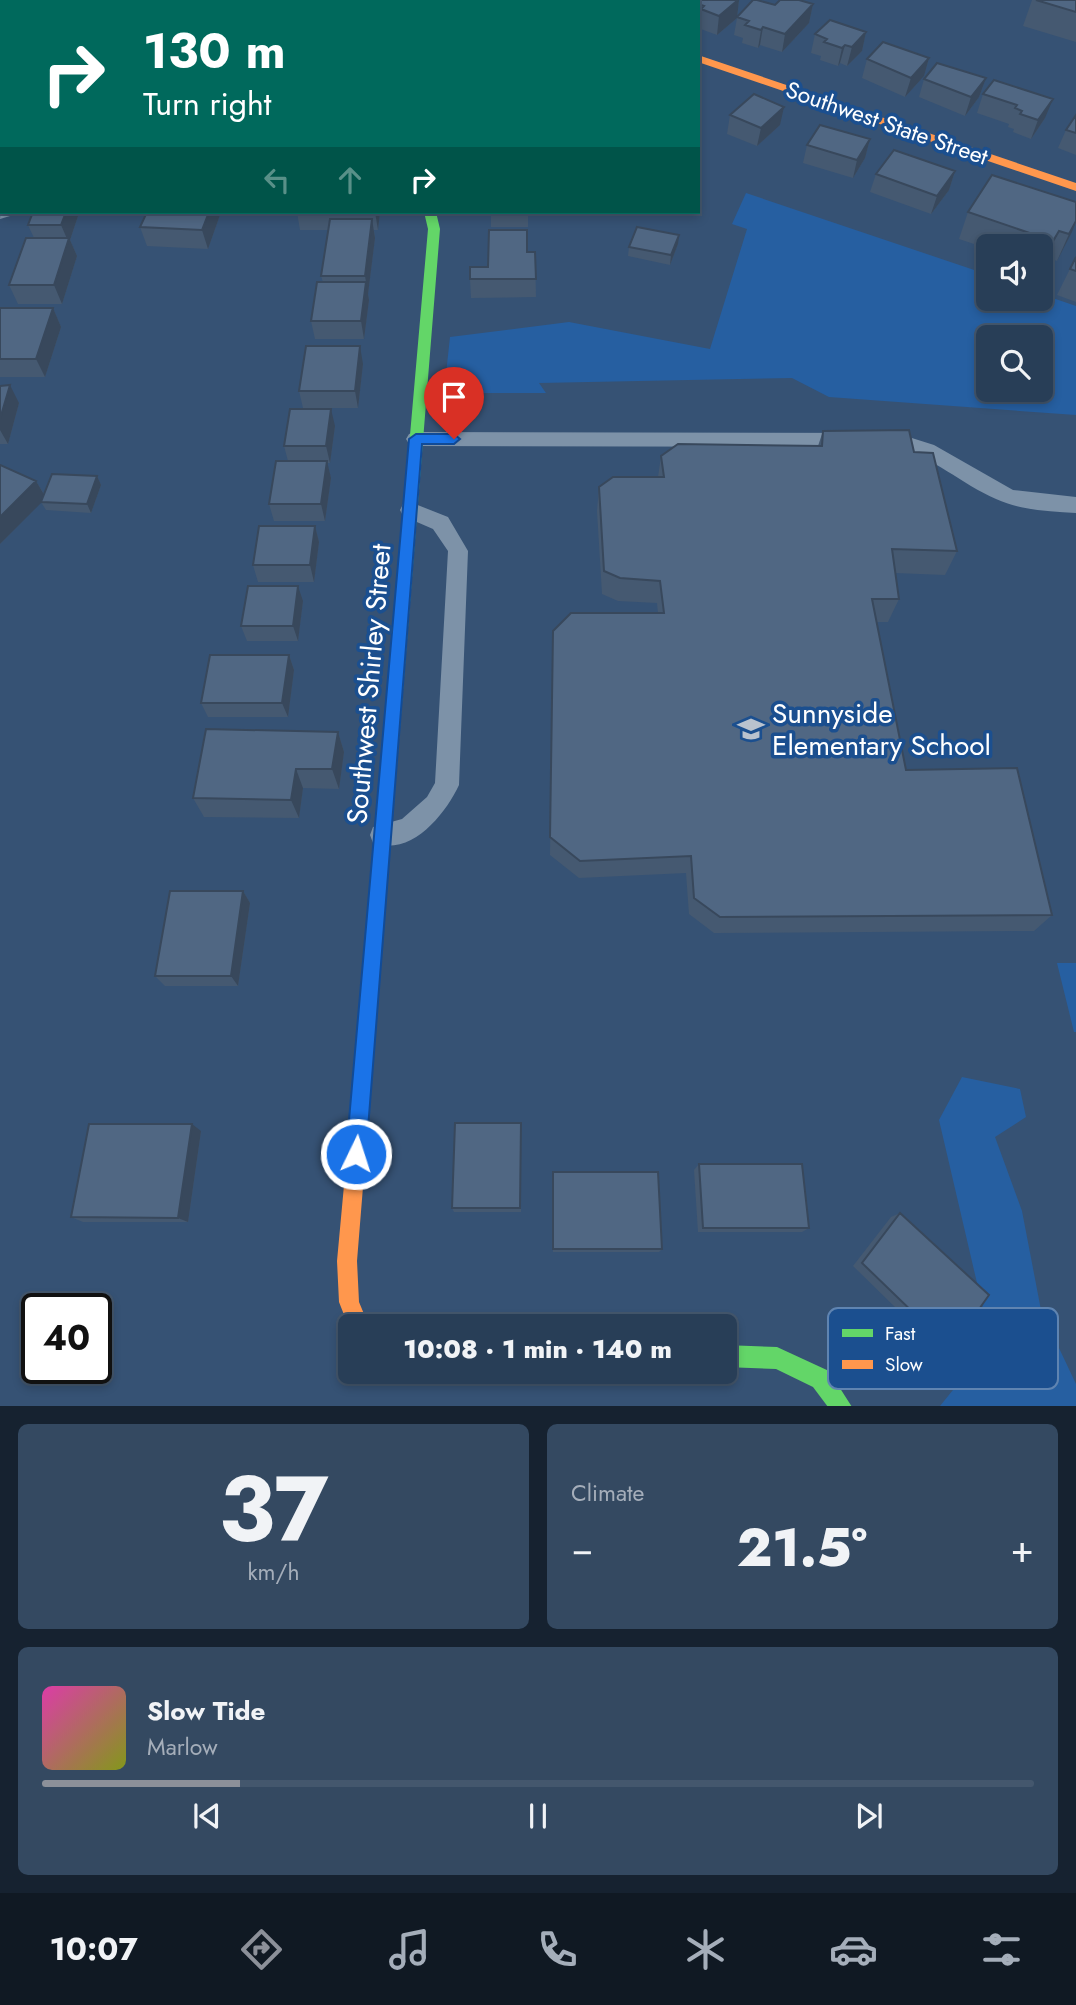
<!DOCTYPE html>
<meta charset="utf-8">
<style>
:root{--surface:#283e57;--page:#344961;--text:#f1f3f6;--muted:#a5aeba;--line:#44576d;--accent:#8c9099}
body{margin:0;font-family:Jost,sans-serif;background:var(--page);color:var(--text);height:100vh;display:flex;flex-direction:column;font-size:26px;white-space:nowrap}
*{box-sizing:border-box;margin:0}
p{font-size:23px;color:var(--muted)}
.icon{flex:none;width:38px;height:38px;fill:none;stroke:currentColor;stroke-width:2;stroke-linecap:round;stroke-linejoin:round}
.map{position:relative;height:1406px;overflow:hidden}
.drawer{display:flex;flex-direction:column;gap:18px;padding:18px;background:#162230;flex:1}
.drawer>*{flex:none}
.hud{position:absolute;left:0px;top:0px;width:700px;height:214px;box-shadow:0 4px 10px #0003,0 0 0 2px var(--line);background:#00695c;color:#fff;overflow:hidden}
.controls{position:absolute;left:976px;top:234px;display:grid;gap:14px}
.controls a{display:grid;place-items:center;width:77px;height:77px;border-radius:10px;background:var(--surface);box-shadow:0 4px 10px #0003,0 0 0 2px var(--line);font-size:35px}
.speed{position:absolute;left:21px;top:1293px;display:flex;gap:14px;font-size:35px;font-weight:700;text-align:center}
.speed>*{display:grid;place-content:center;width:91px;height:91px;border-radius:50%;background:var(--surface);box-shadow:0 4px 10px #0003,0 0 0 2px var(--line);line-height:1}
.speed .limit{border:4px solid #111;border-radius:10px;background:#fff;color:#111}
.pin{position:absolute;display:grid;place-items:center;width:60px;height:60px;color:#fff;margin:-72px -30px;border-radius:50% 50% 50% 0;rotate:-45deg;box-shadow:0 0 7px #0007}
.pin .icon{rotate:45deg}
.me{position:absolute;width:77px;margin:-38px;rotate:4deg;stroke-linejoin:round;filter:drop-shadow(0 0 5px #0008)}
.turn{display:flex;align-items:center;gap:24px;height:147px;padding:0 28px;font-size:32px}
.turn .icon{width:91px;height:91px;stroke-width:2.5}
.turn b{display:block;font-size:49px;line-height:60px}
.lanes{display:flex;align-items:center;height:66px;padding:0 28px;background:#0003;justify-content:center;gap:35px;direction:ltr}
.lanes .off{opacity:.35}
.big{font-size:52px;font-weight:800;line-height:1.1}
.drawer .card{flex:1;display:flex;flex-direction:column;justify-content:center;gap:10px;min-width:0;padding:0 24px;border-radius:10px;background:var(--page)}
.drawer .dial{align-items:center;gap:0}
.dial b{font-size:91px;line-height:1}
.song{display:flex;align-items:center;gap:21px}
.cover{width:84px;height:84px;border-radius:10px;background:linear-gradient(135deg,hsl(320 70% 55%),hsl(70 70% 35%))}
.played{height:7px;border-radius:4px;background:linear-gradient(90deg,var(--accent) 20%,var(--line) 20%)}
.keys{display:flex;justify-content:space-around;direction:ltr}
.heat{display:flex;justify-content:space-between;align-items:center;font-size:38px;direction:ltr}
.drawer .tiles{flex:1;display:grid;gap:18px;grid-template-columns:1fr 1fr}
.card:last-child{grid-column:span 2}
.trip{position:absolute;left:338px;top:1314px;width:399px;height:70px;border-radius:10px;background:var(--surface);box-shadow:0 4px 10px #0003,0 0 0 2px var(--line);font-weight:800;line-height:70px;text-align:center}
.menu{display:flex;height:112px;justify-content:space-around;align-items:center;background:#101923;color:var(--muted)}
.menu .icon{width:49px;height:49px}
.menu .selected{color:var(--accent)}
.menu b{font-size:32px;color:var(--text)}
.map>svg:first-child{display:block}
.green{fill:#265fa1;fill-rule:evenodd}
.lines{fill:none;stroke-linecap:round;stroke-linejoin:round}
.lane{fill:#7d92a8;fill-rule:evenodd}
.street{fill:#7d92a8;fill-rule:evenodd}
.fast{fill:#63d668;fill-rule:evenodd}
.slow{fill:#ff974d;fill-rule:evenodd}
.wall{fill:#455971}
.shaded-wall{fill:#38485c}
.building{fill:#506783;stroke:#38485c;stroke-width:2}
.route{fill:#1a73e8;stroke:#114b97;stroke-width:2}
.labels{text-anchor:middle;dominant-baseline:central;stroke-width:7;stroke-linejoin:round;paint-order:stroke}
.far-street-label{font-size:23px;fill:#fff;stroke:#1b4f8f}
.street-label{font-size:28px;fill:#fff;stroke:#1b4f8f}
.poi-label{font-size:28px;fill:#fff;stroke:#1b4f8f;text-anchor:start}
.key{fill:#1b4f8f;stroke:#5f84b1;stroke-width:2}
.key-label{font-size:19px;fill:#fff}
</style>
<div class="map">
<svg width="1076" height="1407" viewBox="0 0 1076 1407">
<rect width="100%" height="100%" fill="#365274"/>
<!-- green -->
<path class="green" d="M746,193L989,275V299H1041V294L1076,306V415L829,397L792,378L539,383L546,393H479L472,387L463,389L461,393L452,392L445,383L450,337L569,322L710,349L747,229L732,224ZM989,338H1041V390H989Z
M1057,963H1076V1032H1074Z
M962,1077L1020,1089L1026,1117L995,1137L1022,1211L1041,1310L1076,1384V1406H940L991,1343L939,1120Z"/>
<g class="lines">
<!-- lane -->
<path class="lane" d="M176,0H197L196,2Z
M416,432L896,433L934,445L1013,490L1076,497V513C1049,511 1022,511 996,499C961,484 934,457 896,447L416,446L409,444L406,439L409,434Z
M410,502L448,517L468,551L459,785C445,815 411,857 373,843L370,835L373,827L402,819L427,797L435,783L448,551L433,529L403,516L400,510L403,504Z"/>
<!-- street -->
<path class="street" d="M417,0H442L416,2Z
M520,0H548L549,2H521Z
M0,76L2,77V93L0,92Z
M0,141H2V158H0Z
M2,196V212H13L10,216L0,219Z"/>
<!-- fast -->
<path class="fast" d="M424,212H436L440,229L371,1088L369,1095L362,1097L355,1095L353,1088L428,229Z
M724,1345L777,1347L829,1371L852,1407H828L813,1387L776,1369L724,1367Z"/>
<!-- slow -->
<path class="slow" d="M698,55L1076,183V191L698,62Z
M362,1079L369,1081L371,1088L357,1261L359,1302L369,1326H350V1330L339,1302L337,1261L353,1088L355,1081Z"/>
</g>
<!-- wall -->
<path class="wall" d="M0,0H34L35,2H2V18L0,17Z
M291,0H378L376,2H288Z
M606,0H645L643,2H611Z
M689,0H739L737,17L775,5L813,4L809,23L782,52L760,45L758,48L742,43L743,38L734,35L737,18L717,35L698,28V2H689Z
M1032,0H1076V42L1023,26Z
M866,32L862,51L847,66L840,63L838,66L820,60L821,56L811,53L815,34Z
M929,58L924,76L905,97L862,78L867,59Z
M986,78L979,97L965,116L919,97L924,79Z
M994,80L1045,118L1031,139L1013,132L1014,129L1008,127L1009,124L977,113L983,94Z
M730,115L780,125L757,146L727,134Z
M1076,115V155L1058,148L1066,130Z
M870,139L865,158L853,178L803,163L807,145Z
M955,171L949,190L931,214L870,192L876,174Z
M1076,202V223L1057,261L1047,257L1041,267V247H989V249L959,239L968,212Z
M33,212H107L105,216H78L70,240L77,256L62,304H18L9,285L34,238L28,225Z
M147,212H221L208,249L147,246L140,227Z
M297,212H380L378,230H374L375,238L368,294L369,300L364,339H315L311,321L323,282L321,276L328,230H300Z
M491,212H528V227H491Z
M678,244L670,265L628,256L629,247Z
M527,252H535L536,297L471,298L470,279L488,267Z
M1076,257V302L1057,295Z
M0,308H53L61,327L45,377H0Z
M363,364L358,408H303L299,391Z
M0,386L19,403L8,444H0Z
M335,426L330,463H327L331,478L325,521H274L269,504L288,461L284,446Z
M823,431L914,452L957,551L945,575L895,573L899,599L888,622H876L906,770L1052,915L1034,931L714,933L689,914L686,873L579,878L550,855L553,631L658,613L657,603L618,601L602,594L597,511L599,487L658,477L661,456L818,446Z
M0,465L36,481L44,494L97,476L101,485L91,513L46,510L41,502L0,544Z
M315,526L319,542L314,582H258L253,565Z
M303,601L298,641H247L241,626Z
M289,655L294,670L288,717H208L201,703Z
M338,732L344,752L339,789L303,788L299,818L204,817L193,798Z
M243,891L250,903L238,986H165L155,976Z
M521,1123V1212H454L452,1208Z
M201,1131L188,1222H83L71,1217Z
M699,1164L809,1228L802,1232H698L694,1170Z
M553,1178L662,1249L659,1252H553Z
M900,1213L951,1349L939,1350L853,1266L891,1217Z"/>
<!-- shaded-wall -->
<path class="shaded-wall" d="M9,0H34L35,2H6Z
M359,0H378L376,2H359Z
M738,0H739L737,18L717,35L719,16Z
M813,4L809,23L782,52L785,34Z
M763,27L760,45L758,48L761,30Z
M866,32L862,51L847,66L852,47Z
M845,45L840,63L838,66L842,48Z
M929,58L924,76L905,97L911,78Z
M986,78L979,97L965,116L971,97Z
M1053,99L1045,118L1031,139L1038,120Z
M784,107L780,125L757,146L761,128Z
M870,139L865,158L853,178L857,160Z
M955,171L949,190L931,214L937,196Z
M66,212H76L78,216L70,240L77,256L62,304L54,285L68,241L61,225Z
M209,212H221L208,249L202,230Z
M375,212H380L378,230Z
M372,219L375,238L368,294L365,276Z
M1076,221L1072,232L1057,261L1069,234Z
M1059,231L1047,257L1041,267L1053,241Z
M679,235L678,244L670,265L671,255Z
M366,282L369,300L364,339L361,321Z
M53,308L61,327L45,377L36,359Z
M360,346L363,364L358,408L355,391Z
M10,385L19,403L8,444L0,430V419Z
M331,409L335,426L330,463L326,446Z
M327,461L331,478L325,521L321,504Z
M97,476L101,485L91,513L87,504Z
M36,481L46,498L0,544V517Z
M315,526L319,542L314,582L310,565Z
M298,586L303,601L298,641L293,626Z
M289,655L294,670L288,717L282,703Z
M338,732L344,752L339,789L332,769Z
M296,769L303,788L299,818L291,800Z
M243,891L250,903L238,986L231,976Z
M192,1124L201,1131L188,1222L178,1218Z"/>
<!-- building -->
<path class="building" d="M291,0H327L330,1L288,2Z
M689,0H738L719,16L701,9L704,6L698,4V2H692Z
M753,0H757L775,5L780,0H799L813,4L785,34L763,27L761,30L745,25L749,21L737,17Z
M1036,0H1076V12Z
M830,20L866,32L852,47L845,45L842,48L824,42L827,39L815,34Z
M883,42L929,58L911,78L867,59Z
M937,63L986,78L971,97L924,79Z
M994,80L1053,99L1038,120L1020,114L1022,111L1015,108L1017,105L983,94Z
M754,94L784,107L761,128L730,115Z
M1076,115V133L1066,130Z
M820,125L870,139L857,160L807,145Z
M894,150L955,171L937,196L876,174Z
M992,175L1076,202V221L1069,234L1059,231L1053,241L968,212Z
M33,212H66L61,225H28Z
M147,212H209L202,230L140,227Z
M330,219H372L365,276H321Z
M637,227L679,235L671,255L629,247Z
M489,230H527V252H535L536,279H470V267H488Z
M26,238H69L54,285H9Z
M1076,257V271L1070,269Z
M317,282H366L361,321H311Z
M0,308H53L36,359H0Z
M306,346H360L355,391H299Z
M10,385L0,419V386Z
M290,409H331L326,446H284Z
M909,430L914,452L933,453L957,551L892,549L899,599H872L906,770L1017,768L1052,915L720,917L694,898L691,856L580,861L550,837L553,631L571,613H664L660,581L620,578L604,571L599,487L613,477H664L661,456L678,444L822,446L823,431Z
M276,461H327L321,504H269Z
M0,465L36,481L0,517Z
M52,474L97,476L87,504L41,502Z
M259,526H315L310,565H253Z
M248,586H298L293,626H241Z
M210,655H289L282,703H201Z
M206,729L338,732L332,769H296L291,800L193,798Z
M170,891H243L231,976H155Z
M455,1123H521L520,1208H452Z
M89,1124H192L178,1218L71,1217Z
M699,1164H802L809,1228H703Z
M553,1172H658L662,1249H553Z
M900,1213L989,1295L951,1349L862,1263Z"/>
<!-- route -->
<path class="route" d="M416,434H454L460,439L454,444H422L366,1154L363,1161L356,1164L349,1161L346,1154L409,439Z"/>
<!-- icons -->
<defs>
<symbol id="school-bare" viewBox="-9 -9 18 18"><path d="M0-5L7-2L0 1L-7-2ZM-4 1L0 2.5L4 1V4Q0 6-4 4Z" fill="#b9c2ce" stroke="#1b4f8f" stroke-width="2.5" paint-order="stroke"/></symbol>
</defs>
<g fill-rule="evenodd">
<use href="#school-bare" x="732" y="710" width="38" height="38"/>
</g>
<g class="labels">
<!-- far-street labels -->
<g class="far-street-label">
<text transform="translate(887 123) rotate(19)">Southwest State Street</text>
</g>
<!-- street labels -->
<g class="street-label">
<text transform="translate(369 684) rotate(-85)">Southwest Shirley Street</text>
</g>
<!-- poi labels -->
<g class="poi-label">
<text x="772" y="713">Sunnyside<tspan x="772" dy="32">Elementary School</tspan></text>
</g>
</g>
<!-- legend -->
<rect x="828" y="1308" width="230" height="81" rx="10" class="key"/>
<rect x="842" y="1329" width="31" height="8" fill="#63d668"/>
<rect x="842" y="1360" width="31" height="9" fill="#ff974d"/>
<g class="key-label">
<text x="885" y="1340">Fast</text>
<text x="885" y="1371">Slow</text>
</g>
</svg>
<div class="controls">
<a><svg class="icon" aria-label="sound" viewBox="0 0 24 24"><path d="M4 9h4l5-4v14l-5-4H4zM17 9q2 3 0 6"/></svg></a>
<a><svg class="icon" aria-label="search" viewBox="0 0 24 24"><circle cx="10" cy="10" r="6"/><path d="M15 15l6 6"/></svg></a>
</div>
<div class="speed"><div class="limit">40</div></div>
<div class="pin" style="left:454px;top:439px;background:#d93025"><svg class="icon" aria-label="arrive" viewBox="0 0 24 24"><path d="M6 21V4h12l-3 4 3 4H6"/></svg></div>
<svg class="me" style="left:356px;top:1154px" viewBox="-20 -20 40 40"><circle r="17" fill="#1a73e8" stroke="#fff" stroke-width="3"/><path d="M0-11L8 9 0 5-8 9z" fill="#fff"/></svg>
<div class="trip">10:08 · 1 min · 140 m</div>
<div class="hud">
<div class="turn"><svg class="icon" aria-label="right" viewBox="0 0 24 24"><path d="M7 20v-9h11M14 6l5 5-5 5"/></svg><div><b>130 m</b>Turn right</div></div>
<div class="lanes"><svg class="icon off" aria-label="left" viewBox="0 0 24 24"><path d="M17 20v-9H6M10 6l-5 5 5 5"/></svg><svg class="icon off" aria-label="ahead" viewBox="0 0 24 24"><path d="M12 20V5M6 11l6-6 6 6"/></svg><svg class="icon" aria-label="right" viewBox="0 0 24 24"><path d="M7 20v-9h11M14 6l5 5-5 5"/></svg></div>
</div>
</div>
<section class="drawer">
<div class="tiles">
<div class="card dial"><b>37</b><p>km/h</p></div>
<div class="card"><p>Climate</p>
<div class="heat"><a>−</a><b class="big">21.5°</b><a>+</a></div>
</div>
<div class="card">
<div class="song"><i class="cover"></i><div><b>Slow Tide</b><p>Marlow</p></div></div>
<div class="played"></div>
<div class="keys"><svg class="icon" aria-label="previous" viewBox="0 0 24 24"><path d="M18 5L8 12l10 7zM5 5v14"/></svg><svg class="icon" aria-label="pause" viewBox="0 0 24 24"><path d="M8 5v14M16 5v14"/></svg><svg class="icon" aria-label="next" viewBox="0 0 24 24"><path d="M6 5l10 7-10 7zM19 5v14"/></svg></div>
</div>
</div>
</section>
<nav class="menu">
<b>10:07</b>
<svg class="icon selected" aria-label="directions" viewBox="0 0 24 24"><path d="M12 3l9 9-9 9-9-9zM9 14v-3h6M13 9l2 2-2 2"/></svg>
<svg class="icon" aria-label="music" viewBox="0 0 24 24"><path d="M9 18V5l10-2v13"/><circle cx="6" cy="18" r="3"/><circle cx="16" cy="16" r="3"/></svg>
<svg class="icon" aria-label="phone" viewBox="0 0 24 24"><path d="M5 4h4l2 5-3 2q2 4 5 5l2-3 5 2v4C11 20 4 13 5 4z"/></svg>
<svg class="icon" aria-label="climate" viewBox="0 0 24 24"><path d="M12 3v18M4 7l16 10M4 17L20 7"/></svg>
<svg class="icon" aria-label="car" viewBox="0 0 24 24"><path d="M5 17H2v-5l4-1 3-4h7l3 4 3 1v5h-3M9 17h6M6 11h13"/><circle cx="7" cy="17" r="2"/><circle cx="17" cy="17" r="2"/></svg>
<svg class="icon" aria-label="filters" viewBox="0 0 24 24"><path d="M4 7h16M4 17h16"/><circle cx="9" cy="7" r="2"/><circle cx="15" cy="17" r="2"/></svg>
</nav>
